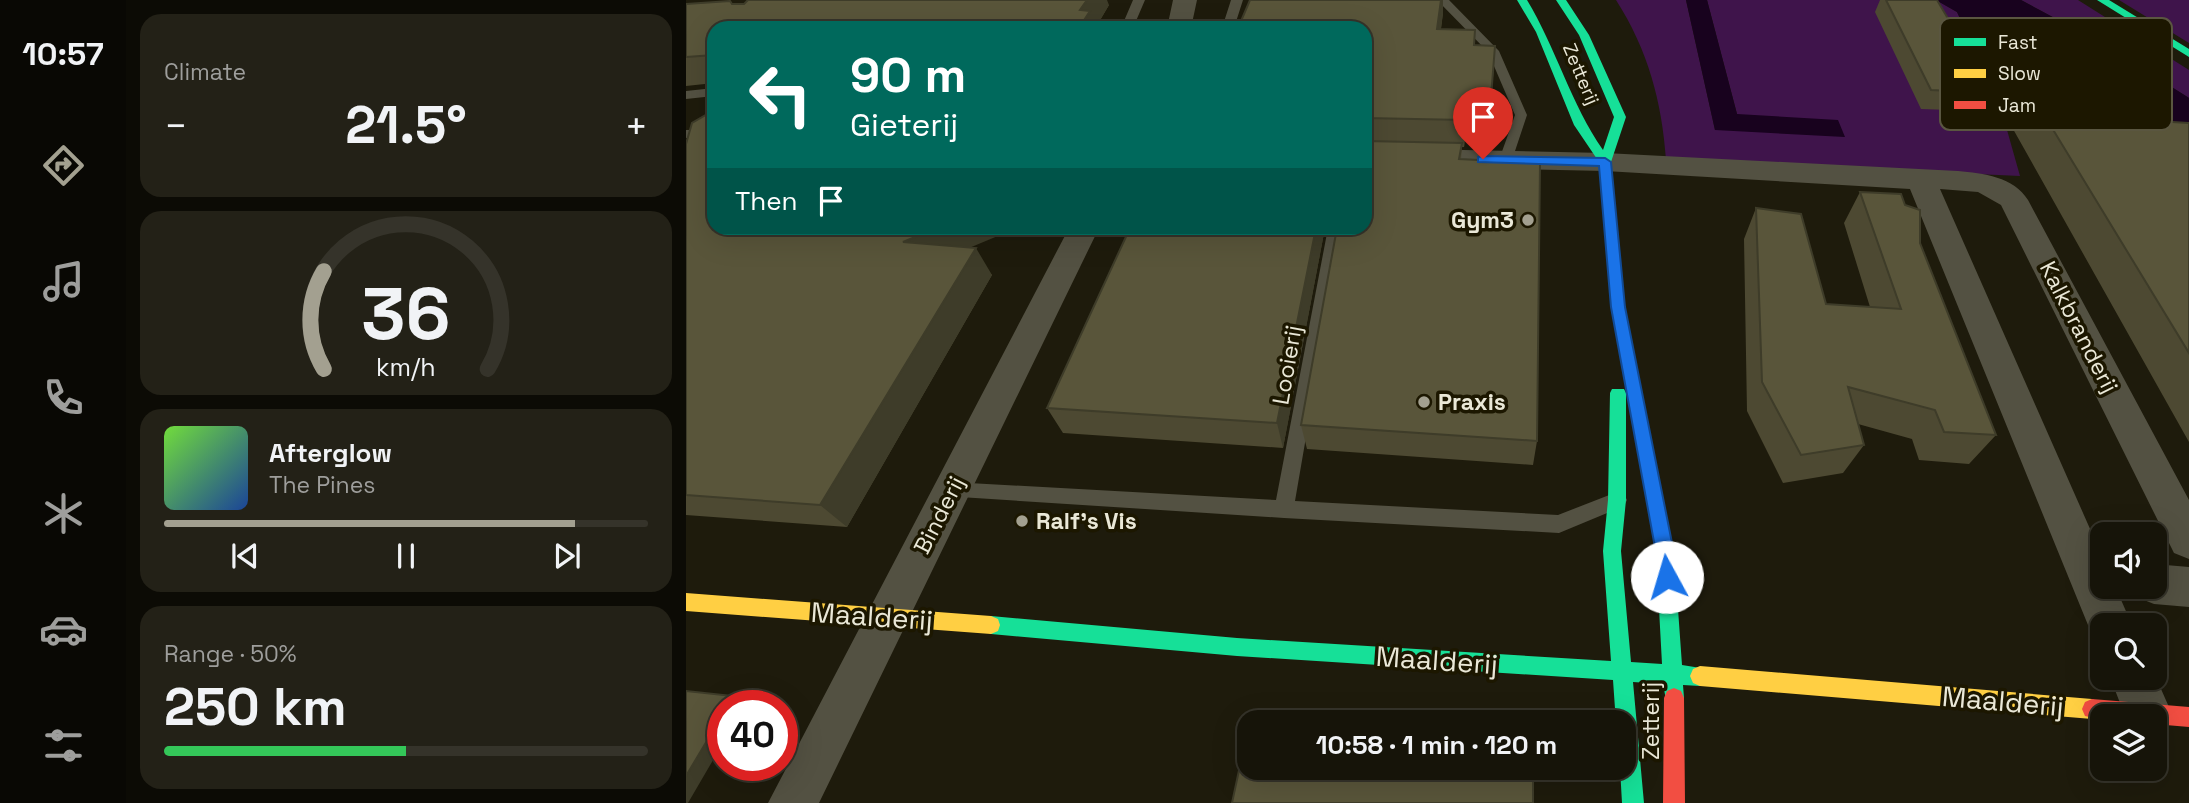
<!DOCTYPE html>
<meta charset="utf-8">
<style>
:root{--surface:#161409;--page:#232117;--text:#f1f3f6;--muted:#9e9e9c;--line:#35332a;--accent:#a3a090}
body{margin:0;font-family:"Space Grotesk",sans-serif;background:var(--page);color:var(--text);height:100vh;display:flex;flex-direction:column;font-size:26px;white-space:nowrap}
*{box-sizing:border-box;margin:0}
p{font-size:23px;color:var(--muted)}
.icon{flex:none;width:38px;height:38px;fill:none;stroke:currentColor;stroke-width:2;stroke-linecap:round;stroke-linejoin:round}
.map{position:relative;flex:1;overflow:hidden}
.panel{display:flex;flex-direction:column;gap:14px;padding:14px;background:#0c0b05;width:560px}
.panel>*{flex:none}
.banner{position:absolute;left:21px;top:21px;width:665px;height:214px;border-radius:21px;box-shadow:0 7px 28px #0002,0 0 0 2px var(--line);background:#00695c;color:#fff;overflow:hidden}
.buttons{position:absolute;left:1404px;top:522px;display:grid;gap:14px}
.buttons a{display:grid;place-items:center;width:77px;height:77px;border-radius:14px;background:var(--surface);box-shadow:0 7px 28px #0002,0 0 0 2px var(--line);font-size:35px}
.speed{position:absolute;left:21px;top:690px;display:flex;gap:14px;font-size:35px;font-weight:700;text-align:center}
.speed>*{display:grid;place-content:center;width:91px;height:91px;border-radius:50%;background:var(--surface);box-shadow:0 7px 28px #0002,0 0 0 2px var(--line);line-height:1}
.speed .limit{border:10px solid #d22;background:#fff;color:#111}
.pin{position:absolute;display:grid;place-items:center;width:60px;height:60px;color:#fff;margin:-72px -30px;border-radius:50% 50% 50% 0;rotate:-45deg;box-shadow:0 0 7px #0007}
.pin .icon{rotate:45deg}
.me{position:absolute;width:77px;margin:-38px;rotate:354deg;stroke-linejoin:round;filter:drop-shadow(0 0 5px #0008)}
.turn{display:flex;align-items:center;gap:24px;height:147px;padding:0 28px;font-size:32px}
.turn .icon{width:91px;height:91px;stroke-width:2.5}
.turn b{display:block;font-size:49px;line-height:60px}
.then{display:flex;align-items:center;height:66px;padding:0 28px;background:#0003;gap:14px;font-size:26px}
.big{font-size:52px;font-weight:800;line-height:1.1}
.panel .card{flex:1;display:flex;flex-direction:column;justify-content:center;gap:10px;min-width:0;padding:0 24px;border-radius:21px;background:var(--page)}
.panel .dial{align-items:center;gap:0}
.dial svg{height:182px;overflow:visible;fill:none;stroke:var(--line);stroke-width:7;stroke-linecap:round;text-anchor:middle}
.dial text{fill:var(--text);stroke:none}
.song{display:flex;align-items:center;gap:21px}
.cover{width:84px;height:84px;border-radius:10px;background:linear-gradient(135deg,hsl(100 70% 55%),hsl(220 70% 35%))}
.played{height:7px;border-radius:4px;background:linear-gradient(90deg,var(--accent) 85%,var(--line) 85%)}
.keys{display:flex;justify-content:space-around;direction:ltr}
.heat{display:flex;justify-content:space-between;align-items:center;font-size:38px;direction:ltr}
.charge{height:10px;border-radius:5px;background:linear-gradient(90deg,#34c759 50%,var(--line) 0)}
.trip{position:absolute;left:551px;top:710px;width:399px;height:70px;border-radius:21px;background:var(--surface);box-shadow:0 7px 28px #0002,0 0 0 2px var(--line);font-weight:800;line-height:70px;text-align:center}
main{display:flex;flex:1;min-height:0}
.menu{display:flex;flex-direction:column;width:126px;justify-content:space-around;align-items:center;background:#090804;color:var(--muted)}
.menu .icon{width:49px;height:49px}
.menu .current{color:var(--accent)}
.menu b{font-size:32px;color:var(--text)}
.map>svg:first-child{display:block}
.green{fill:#3f144b}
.water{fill:#18021e}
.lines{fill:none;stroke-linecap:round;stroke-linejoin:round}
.lane{fill:#535142;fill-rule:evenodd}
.street{fill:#535142;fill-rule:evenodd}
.fast{fill:#16e098;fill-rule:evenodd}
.slow{fill:#ffcf43;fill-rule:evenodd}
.jam{fill:#f24e42;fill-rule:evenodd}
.wall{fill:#4d4932}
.shaded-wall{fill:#3e3c29}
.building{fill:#59553a;stroke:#3e3c29;stroke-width:2}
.route{fill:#1a73e8;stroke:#114b97;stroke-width:2}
.poi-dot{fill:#a3a090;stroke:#1c1700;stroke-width:2.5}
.labels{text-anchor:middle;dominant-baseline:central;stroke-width:7;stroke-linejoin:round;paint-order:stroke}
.far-street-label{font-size:19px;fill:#eae8d7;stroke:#1c1700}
.poi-label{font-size:23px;font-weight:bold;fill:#eae8d7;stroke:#1c1700;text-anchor:start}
.street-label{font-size:23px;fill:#eae8d7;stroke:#1c1700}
.near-street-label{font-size:28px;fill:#eae8d7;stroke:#1c1700}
.key{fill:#1c1700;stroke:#5a5640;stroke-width:2}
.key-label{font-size:19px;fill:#eae8d7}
</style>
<main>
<nav class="menu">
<b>10:57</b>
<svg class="icon current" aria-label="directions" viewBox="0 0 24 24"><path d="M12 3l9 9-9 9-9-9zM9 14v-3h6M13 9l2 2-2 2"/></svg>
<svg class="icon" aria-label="music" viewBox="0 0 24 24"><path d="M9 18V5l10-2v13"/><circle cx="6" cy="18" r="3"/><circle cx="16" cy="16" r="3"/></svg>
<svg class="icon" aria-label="phone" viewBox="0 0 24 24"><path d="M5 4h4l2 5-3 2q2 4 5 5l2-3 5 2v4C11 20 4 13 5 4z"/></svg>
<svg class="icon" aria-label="climate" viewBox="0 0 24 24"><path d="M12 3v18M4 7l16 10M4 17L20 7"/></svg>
<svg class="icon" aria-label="car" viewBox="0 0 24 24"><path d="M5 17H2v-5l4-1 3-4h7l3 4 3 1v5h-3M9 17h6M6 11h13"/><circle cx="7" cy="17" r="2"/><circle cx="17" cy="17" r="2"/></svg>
<svg class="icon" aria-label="filters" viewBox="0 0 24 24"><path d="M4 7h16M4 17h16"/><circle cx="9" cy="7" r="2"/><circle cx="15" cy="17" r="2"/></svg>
</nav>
<section class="panel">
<div class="card"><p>Climate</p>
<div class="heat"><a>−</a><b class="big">21.5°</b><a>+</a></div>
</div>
<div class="card dial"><svg viewBox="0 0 100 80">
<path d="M14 69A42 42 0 1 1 86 69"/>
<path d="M14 69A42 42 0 0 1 14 26" stroke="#a3a090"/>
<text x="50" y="56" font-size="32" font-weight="700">36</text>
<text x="50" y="72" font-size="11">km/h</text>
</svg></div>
<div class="card">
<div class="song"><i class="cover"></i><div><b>Afterglow</b><p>The Pines</p></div></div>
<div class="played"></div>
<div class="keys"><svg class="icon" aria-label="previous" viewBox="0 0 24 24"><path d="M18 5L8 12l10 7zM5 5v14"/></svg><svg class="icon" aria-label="pause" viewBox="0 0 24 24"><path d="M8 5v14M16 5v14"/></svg><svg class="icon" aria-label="next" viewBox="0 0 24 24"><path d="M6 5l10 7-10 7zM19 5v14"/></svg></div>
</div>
<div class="card"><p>Range · 50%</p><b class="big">250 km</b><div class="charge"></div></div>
</section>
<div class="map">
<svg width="1503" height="803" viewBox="0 0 1503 803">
<rect width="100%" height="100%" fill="#1e1b0c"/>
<!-- green -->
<path class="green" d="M930,0H1000L1029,130L1051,114L1021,0H1250L1271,12L1312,98L1334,176L980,160C976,102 962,50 930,0Z
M1335,0H1392L1503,70V98L1419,45Z
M1433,0H1503V43Z"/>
<!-- water -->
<path class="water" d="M1000,0H1021L1051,114L1152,120L1159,137L1029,130Z
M1250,0H1335L1419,45L1503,98V135L1483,121L1312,98L1271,12Z"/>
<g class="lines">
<!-- lane -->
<path class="lane" d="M447,0H459L447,28H435Z
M545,0H557L548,28H536Z
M751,0H763L813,51L841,115L825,163L820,164L813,160L829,115L802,52Z
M28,88V96L0,99V91Z
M28,129V137L0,138V130Z
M642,228H656L609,501L872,515L931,492L938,494L941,500L938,506L873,533L598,518L258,496L256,490L258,484L265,482L590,500Z"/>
<!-- street -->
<path class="street" d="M487,0H511L505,28H481Z
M679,148L919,153L1272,171C1297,173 1328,177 1342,200L1503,500V559L1488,553L1315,205L1292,192L1254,189L1416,556V586H1429L1446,625H1416V643L1408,640L1402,625L1224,189L919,171L679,166Z
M383,228H413L133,803H82Z
M1468,564L1503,567V607L1468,604L1453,598L1448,586H1468Z
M1468,673L1486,714L1479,731L1468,735V716H1439L1424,677H1468Z"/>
<!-- fast -->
<path class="fast" d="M831,0H841C870,48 885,104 917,150L928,117L893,35L870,0H880L903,35L940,117L925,162L939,307L988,553L996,665L1021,669L1024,676L1021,683L1014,686L997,685L998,698L995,705L988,708L981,705L977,684L947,682L958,803H936L934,768H938V723H930L927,680L551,656L305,634L298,631L296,625L298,619L305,616L551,638L925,661L917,551L922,500L924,393L926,389H938L940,393V500L935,551L945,662L976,664L970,553L925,307L913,162L888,125L850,32Z
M1411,0H1423L1503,49V57Z"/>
<!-- slow -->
<path class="slow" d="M0,593L305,616L312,619L314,625L312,631L305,634L0,611Z
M1014,666L1406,699L1413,702L1416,709L1413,716L1406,719L1014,686L1007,683L1004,676L1007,669Z"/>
<!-- jam -->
<path class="jam" d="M988,688L995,691L998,698L999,803H977L978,698L981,691Z
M1406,699L1503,707V727L1468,724V716H1416V720L1399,716L1396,709L1399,702Z"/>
</g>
<!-- wall -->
<path class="wall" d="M1194,0H1251L1306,93L1295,111L1235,109L1189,12Z
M0,4H46L423,5L410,27L28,28V83L0,86Z
M757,13L755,29L789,45L809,46L804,125L782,123L778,147H776L775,159L851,441L847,465L621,449L615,425L679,228V28Z
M1338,82L1418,104L1453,120L1503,123V442L1318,113Z
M23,113L284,248L306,275L161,527L0,515V144Z
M1174,192L1234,243L1310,435L1283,464L1233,460L1226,439L1172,424L1178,445L1157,473L1097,483L1061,411L1058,239L1070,208L1140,304L1184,307L1158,223Z
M639,228L597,448L377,433L361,408Z"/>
<!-- shaded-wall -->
<path class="shaded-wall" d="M401,0H421L423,5L410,27V28H393L394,10Z
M755,0H757V13L751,56V29Z
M783,96L782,123L778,147L779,120Z
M251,228H331L235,268L217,242Z
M630,228H639L597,448L591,423Z
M290,248L306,275L161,527L134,505Z
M47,696L61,702L58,705H42Z
M37,714V743L2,803H0V776Z"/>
<!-- building -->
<path class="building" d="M62,0H401L394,10L404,11L393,28H28V55L0,57V4L44,1L46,4H58Z
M564,0H755L751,29L789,30L788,45L809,46L805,97L783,96L779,120L679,118V28H552Z
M1200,0H1251L1306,93L1245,90Z
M1365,80L1387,84L1404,91L1418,104L1442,105L1453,120L1503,123V353L1338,82Z
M28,105V228H251L217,242L290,248L134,505L0,495V144L6,123L23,113Z
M679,141L776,143L773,159L854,163L851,441L615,425L651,228H679Z
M1174,192L1215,194L1219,205L1234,210V243L1310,435L1258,432L1249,410L1162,387L1178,445L1115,455L1076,382L1070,208L1115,214L1140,304L1215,309Z
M444,228H630L591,423L361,408Z
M0,691L47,696L42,705H37V714L0,776Z
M561,733H564V768H847V803H546Z"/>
<!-- route -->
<path class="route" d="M797,156L919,158L925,162L939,307L988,553L990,577L987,583L981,586L974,583L970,553L925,307L913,166L792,162V157Z"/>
<!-- markers -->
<g class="poi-dot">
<circle cx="842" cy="220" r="7"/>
<circle cx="738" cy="402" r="7"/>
<circle cx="336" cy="521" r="7"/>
</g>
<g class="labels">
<!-- far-street labels -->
<g class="far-street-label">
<text transform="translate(895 74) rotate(67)">Zetterij</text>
</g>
<!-- poi labels -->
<g class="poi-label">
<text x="828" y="220" text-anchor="end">Gym3</text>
<text x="752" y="402">Praxis</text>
<text x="350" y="521">Ralf's Vis</text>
</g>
<!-- street labels -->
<g class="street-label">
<text transform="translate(1393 327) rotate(63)">Kalkbranderij</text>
<text transform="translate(601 365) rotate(-80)">Looierij</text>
<text transform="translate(253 515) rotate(-63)">Binderij</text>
<text transform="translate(965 721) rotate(-90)">Zetterij</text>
</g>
<!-- near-street labels -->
<g class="near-street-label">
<text transform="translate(186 616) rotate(4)">Maalderij</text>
<text transform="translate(751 660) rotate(4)">Maalderij</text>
<text transform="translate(1317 701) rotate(5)">Maalderij</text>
</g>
</g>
<!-- legend -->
<rect x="1254" y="18" width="232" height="112" rx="10" class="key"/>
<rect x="1268" y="38" width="32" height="8" fill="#16e098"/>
<rect x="1268" y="69" width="32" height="9" fill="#ffcf43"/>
<rect x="1268" y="101" width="32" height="8" fill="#f24e42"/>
<g class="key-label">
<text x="1312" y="49">Fast</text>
<text x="1312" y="80">Slow</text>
<text x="1312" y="112">Jam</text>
</g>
</svg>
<div class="buttons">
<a><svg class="icon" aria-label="sound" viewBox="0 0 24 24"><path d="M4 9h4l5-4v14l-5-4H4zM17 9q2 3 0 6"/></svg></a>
<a><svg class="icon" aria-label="search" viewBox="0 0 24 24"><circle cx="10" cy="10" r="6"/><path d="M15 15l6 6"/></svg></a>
<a><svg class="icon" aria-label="layers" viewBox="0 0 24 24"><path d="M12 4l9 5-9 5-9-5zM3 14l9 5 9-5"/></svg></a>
</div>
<div class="speed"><div class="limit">40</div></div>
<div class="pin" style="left:797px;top:159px;background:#d93025"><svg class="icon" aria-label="arrive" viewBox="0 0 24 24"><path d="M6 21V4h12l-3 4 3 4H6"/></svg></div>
<svg class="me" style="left:981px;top:577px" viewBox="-20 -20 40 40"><circle r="19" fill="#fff"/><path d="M0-13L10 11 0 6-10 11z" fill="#1a73e8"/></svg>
<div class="trip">10:58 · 1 min · 120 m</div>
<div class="banner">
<div class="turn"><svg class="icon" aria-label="left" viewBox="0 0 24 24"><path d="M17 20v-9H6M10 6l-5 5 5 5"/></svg><div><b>90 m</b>Gieterij</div></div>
<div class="then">Then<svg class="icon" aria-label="arrive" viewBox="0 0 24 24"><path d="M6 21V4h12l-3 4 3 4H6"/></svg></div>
</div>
</div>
</main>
